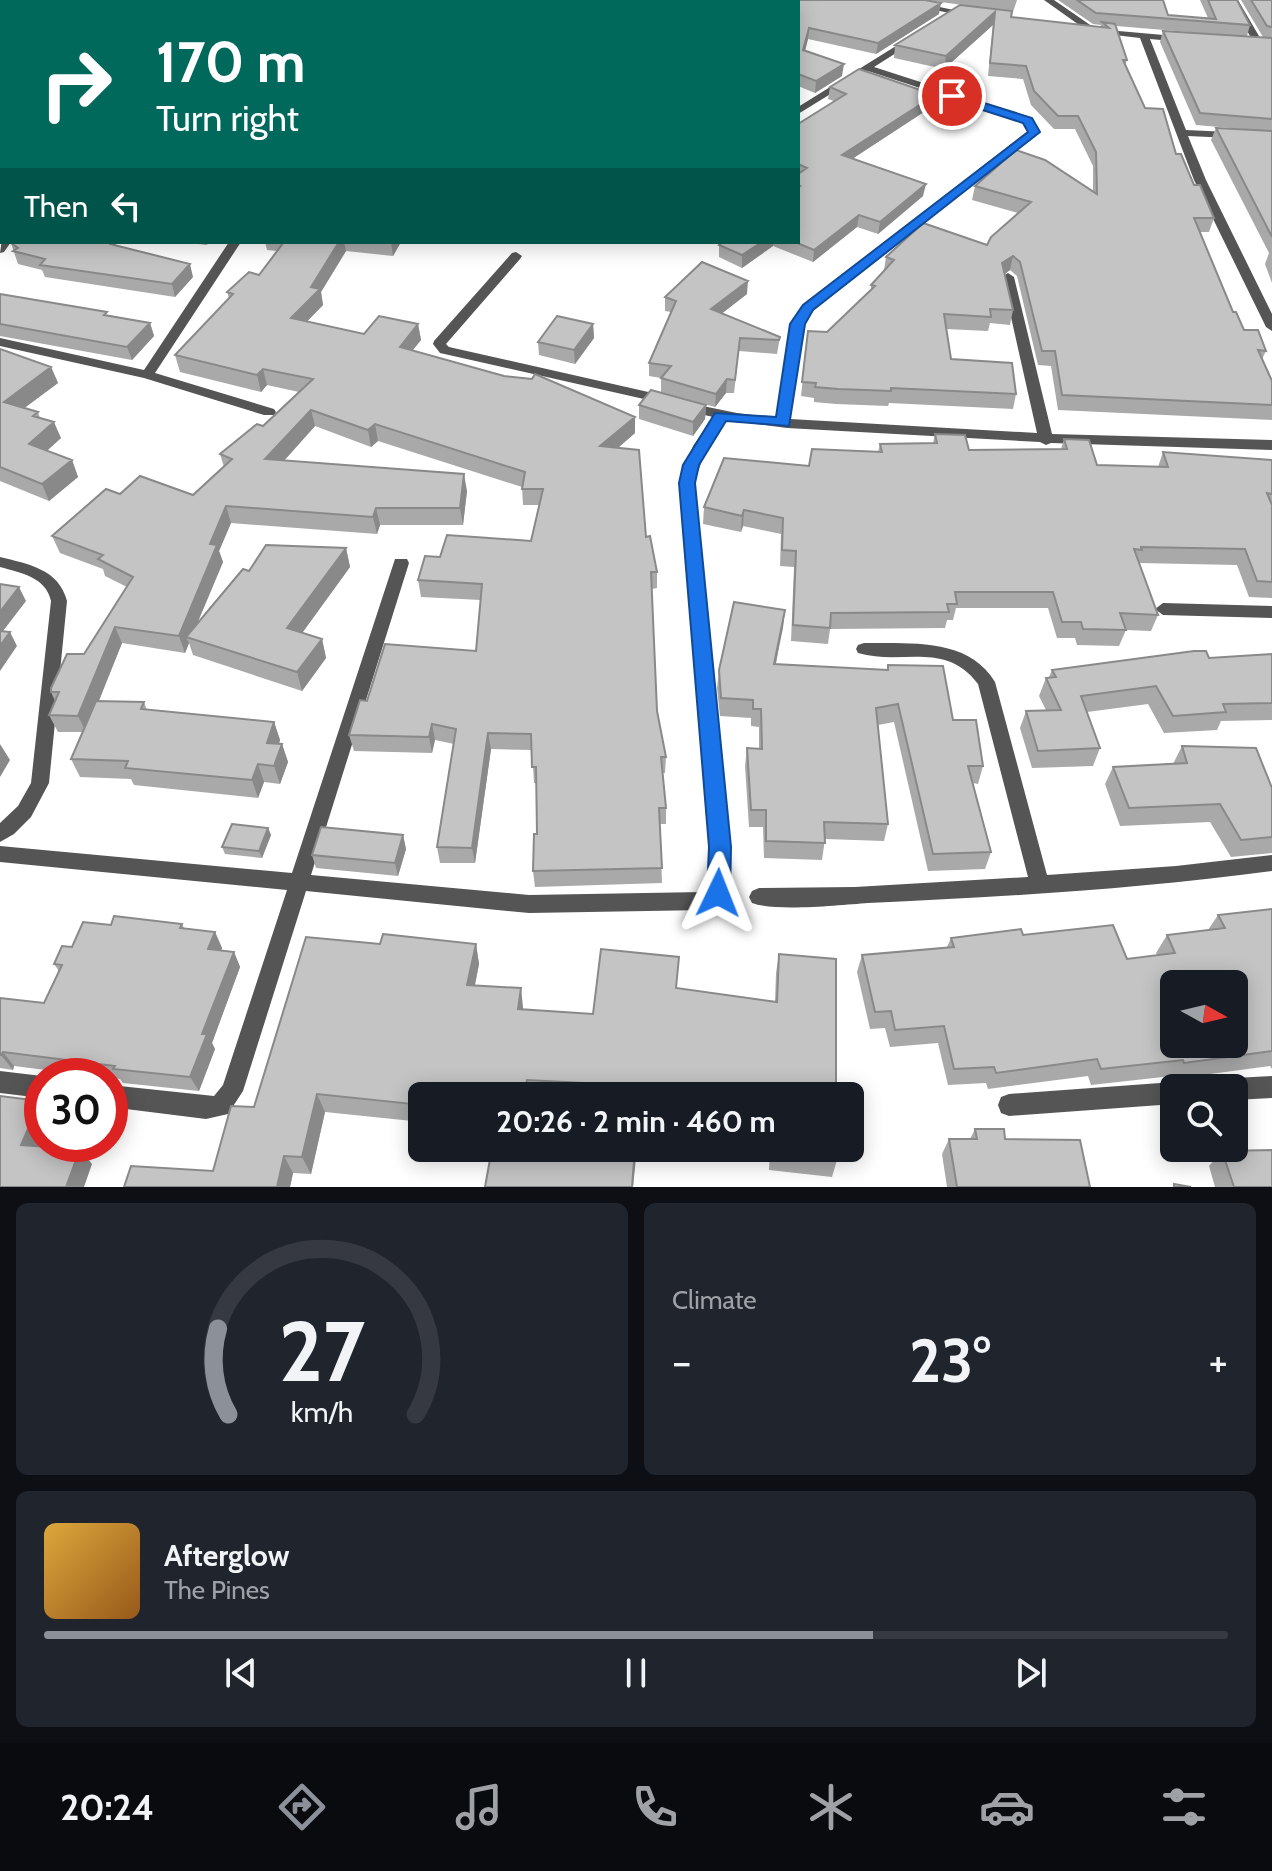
<!DOCTYPE html>
<meta charset="utf-8">
<style>
:root{--surface:#171b24;--page:#20242c;--text:#f1f3f6;--muted:#9ea1a6;--line:#363941;--accent:#8c9099}
body{margin:0;font-family:Cabin,sans-serif;background:var(--page);color:var(--text);height:100vh;display:flex;flex-direction:column;font-size:30px;white-space:nowrap}
*{box-sizing:border-box;margin:0}
p{font-size:26px;color:var(--muted)}
.icon{flex:none;width:44px;height:44px;fill:none;stroke:currentColor;stroke-width:2;stroke-linecap:round;stroke-linejoin:round}
.map{position:relative;height:1187px;overflow:hidden}
.sheet{display:flex;flex-direction:column;gap:16px;padding:16px;background:#0d0f14;flex:1}
.sheet>*{flex:none}
.banner{position:absolute;left:0px;top:0px;width:800px;height:244px;box-shadow:0 4px 20px #0003;background:#00695c;color:#fff;overflow:hidden}
.needle{width:52px;rotate:98deg}
.controls{position:absolute;left:1160px;top:970px;display:grid;gap:16px}
.controls a{display:grid;place-items:center;width:88px;height:88px;border-radius:12px;background:var(--surface);box-shadow:0 4px 20px #0003;font-size:40px}
.speed{position:absolute;left:24px;top:1058px;display:flex;gap:16px;font-size:40px;font-weight:700;text-align:center}
.speed>*{display:grid;place-content:center;width:104px;height:104px;border-radius:50%;background:var(--surface);box-shadow:0 4px 20px #0003;line-height:1}
.speed .limit{border:12px solid #d22;background:#fff;color:#111}
.pin{position:absolute;display:grid;place-items:center;width:68px;height:68px;color:#fff;margin:-34px;border:4px solid #fff;border-radius:50%;box-shadow:0 2px 8px #0007}
.me{position:absolute;width:88px;margin:-44px;rotate:2deg;stroke-linejoin:round;filter:drop-shadow(0 0 6px #0008)}
.turn{display:flex;align-items:center;gap:28px;height:168px;padding:0 24px;font-size:36px}
.turn .icon{width:104px;height:104px;stroke-width:2.5}
.turn b{display:block;font-size:56px;line-height:68px}
.then{display:flex;align-items:center;height:76px;padding:0 24px;background:#0003;gap:16px;font-size:30px}
.big{font-size:60px;font-weight:700;line-height:1.1}
.sheet .tile{flex:1;display:flex;flex-direction:column;justify-content:center;gap:12px;min-width:0;padding:0 28px;border-radius:12px;background:var(--page)}
.sheet .dial{align-items:center;gap:0}
.dial svg{height:208px;overflow:visible;fill:none;stroke:var(--line);stroke-width:7;stroke-linecap:round;text-anchor:middle}
.dial text{fill:var(--text);stroke:none}
.song{display:flex;align-items:center;gap:24px}
.cover{width:96px;height:96px;border-radius:12px;background:linear-gradient(135deg,hsl(40 70% 55%),hsl(30 70% 35%))}
.played{height:8px;border-radius:4px;background:linear-gradient(90deg,var(--accent) 70%,var(--line) 70%)}
.keys{display:flex;justify-content:space-around;direction:ltr}
.heat{display:flex;justify-content:space-between;align-items:center;font-size:44px;direction:ltr}
.sheet .tiles{flex:1;display:grid;gap:16px;grid-template-columns:1fr 1fr}
.tile:last-child{grid-column:span 2}
.trip{position:absolute;left:408px;top:1082px;width:456px;height:80px;border-radius:12px;background:var(--surface);box-shadow:0 4px 20px #0003;font-weight:700;line-height:80px;text-align:center}
.tab-bar{display:flex;height:128px;justify-content:space-around;align-items:center;background:#090b0e;color:var(--muted)}
.tab-bar .icon{width:56px;height:56px}
.tab-bar .on{color:var(--accent)}
.tab-bar b{font-size:36px;color:var(--text)}
.map>svg:first-child{display:block}
.lines{fill:none;stroke-linecap:round;stroke-linejoin:round}
.street{fill:#555;fill-rule:evenodd}
.wall{fill:#a9a9a9}
.shaded-wall{fill:#898989}
.building{fill:#c4c4c4;stroke:#898989;stroke-width:2;fill-rule:evenodd}
.route{fill:#1a73e8;stroke:#114b97;stroke-width:2}
</style>
<div class="map">
<svg width="1272" height="1187" viewBox="0 0 1272 1187">
<rect width="100%" height="100%" fill="#fff"/>
<g class="lines">
<!-- street -->
<path class="street" d="M888,0H906L973,14L968,17Z
M1044,0H1054L1096,29L1186,37L1188,39L1183,42L1150,39L1186,130L1272,134V140L1188,136L1206,180L1272,314V331L1266,327L1194,180L1140,38L1089,32Z
M1230,0H1238L1263,43L1261,45H1255Z
M912,36L917,39L915,41L874,67L1032,118L1039,132L812,311L803,324L790,419L1037,433L1002,277L1008,273L1014,277L1052,434L1272,440V450L1051,443L1046,445L1040,442L787,428L725,420L707,446L694,483L730,847L728,893L725,899L706,910L529,913L306,891L243,1091L228,1114L206,1119L110,1107V1085L214,1096L223,1085L287,890L0,862V846L292,873L395,559H407L409,563L311,875L529,895L703,892L708,889L710,847L680,483L693,446L713,417L683,410L681,407L688,403L737,413L777,418L791,324L804,305L1028,131L1024,122L868,71L798,114V107Z
M2,239V242H11L4,252L0,253Z
M229,242H241L155,373L274,409L276,412L274,415H264L144,378L0,346V338L144,370Z
M516,252L522,256L520,259L446,344L449,347L666,396L671,397L673,400L671,403L666,404L440,353L433,344L434,341L512,253Z
M0,557C28,564 59,569 67,601L49,783L31,817L14,834L0,842V823L18,806L31,783L51,601C46,577 21,573 0,567Z
M1163,603L1272,606V618L1163,615L1155,609Z
M864,643C909,644 968,637 995,682L1047,875L1176,866L1272,855V871C1138,889 1003,897 868,903C840,905 776,912 752,903L749,897L752,891L759,888L855,887L1028,877L978,684C945,640 901,666 858,653L856,649L858,645Z
M0,1071L42,1076V1098L0,1093Z
M1272,1076V1098L1234,1100V1088H1223L1226,1081L1234,1078Z
M1174,1082L1183,1088H1174V1104L1009,1116L1001,1113L998,1105L1001,1097L1009,1094Z"/>
</g>
<!-- wall -->
<path class="wall" d="M440,0H925L939,14L876,54L808,39L805,51L842,76L815,93L798,86V2H444Z
M927,0H1017L1011,18L1100,27L1101,25L1093,24L1058,0H1163L1168,15L1208,18L1200,0H1237L1250,25L1247,36L1263,37L1241,0H1272V283L1265,264L1269,253L1211,140L1216,128L1254,130L1196,125L1160,42L1163,31L1213,34L1116,26L1127,60L1125,65L1145,108L1176,154L1214,218L1209,232H1200L1233,312L1244,330L1266,351L1262,359L1272,405V420L1058,410L1051,366L1038,365L1017,276L1010,270L1005,274L1013,310L1010,325L990,323L988,331L946,329L951,359L1016,394L1013,409L889,403L888,406L836,404L814,402V398L801,396L808,331L827,332L871,290V285L884,270L886,257L987,245L1018,213L972,200L975,186L1093,192V166L1075,129H1054L1031,105L1023,79L988,76L993,25L944,69L894,58L895,45L962,5Z
M830,87L935,95L933,106L853,158L923,196L878,234L857,227L813,262L773,246L742,268L719,257V245L723,242H798V124L834,101L828,99Z
M0,92L2,93V124L0,123Z
M13,242H116V245L193,277L175,297L45,277L42,270L18,264L11,243Z
M180,242H209L207,245Z
M265,242H401L393,256L346,251L321,292L323,305L307,321L364,334L418,324L421,340L412,351L635,433L618,448L657,572V588L652,589L657,711L666,757L665,773H663L666,808V824H660L662,883L535,887L533,871L537,834L536,783H534L532,750L491,749L475,863H440L437,847L454,744L435,740L432,753L354,751L349,735L367,701L476,651L481,600L421,597L418,580L440,557L531,541L539,505H523L522,487L378,441L371,447L315,426L284,461L467,491L463,525H380L377,534L231,523L219,551L223,562L197,624L249,571L346,548L350,567L302,633L322,639L326,658L302,691L193,655L189,643L185,653L122,643L99,701L144,702L147,710L274,722L280,740L279,744H282L288,762L280,784L264,782L258,798L134,785L131,779L80,777L71,759L82,732H58L49,715L55,701L51,692L84,654L127,587L105,576L103,569L60,553L52,536L120,494L193,495L224,467L220,454L263,426L299,392L267,385L261,392L180,372L175,355L229,298L227,292L259,275L277,251L267,250Z
M0,294L150,323L154,336L132,360L0,336Z
M747,294L722,313L780,337L777,354L739,351L734,393H726L715,407L661,392V378L649,376V363L671,312L665,311V297Z
M593,324L594,338L575,364L539,355L538,342Z
M0,349L51,367L58,383L24,408L38,412L40,418L61,438L47,451L72,460L78,477L49,501L0,481Z
M639,405H706L705,419L693,436L639,419Z
M935,434L969,450L1061,449L1064,439L1097,465L1158,467L1163,452L1272,460V598L1249,597L1237,565L1139,563L1158,615L1151,631L1126,630L1119,646L1077,645L1075,638H1057L1048,608H956L953,620H947L945,628L830,629L828,644L791,641L794,567L780,566L781,534L743,526L741,532L703,524L704,507L809,466L878,452L880,444L933,443Z
M785,610L776,664L887,670L888,665L953,720L983,766L978,784L973,783L991,852L985,869L928,871L894,722L878,725L888,824L884,841L825,839L822,860L764,858L763,827H749L745,766L747,748L759,749V727L751,726V718L720,716L717,688L719,670Z
M1272,654V720L1221,721L1217,730L1164,733L1148,704L1087,712L1100,748L1093,766L1032,768L1020,728L1026,711L1046,710L1039,696L1046,678L1049,677L1052,670Z
M1182,746L1272,788V853L1231,857L1210,822L1120,826L1105,784L1113,767L1173,764Z
M268,828L271,835L262,858L225,854L222,847Z
M403,835L406,849L398,876L316,868L312,855Z
M1272,909V1069L1270,1066L1173,1079L1172,1076L1091,1085L1088,1076L988,1089L986,1083L948,1085L938,1043L890,1047L885,1028L870,1029L857,972L862,955L947,947L951,938L1023,935L1127,959L1157,955L1156,953L1167,935L1208,930L1218,915Z
M182,924L184,928L215,932L222,948L221,950L234,952L240,967L212,1043L215,1049L199,1091L123,1083L120,1079L110,1078V1076H94L14,1066L13,1070L0,1068V998L44,1003L59,971L54,964L72,947L111,925Z
M380,944H476L479,964L475,985L523,1007V1010L593,1014L677,988L775,1002L776,973L779,954L836,1096H422V1122L325,1112L311,1174L293,1173L290,1187H124L213,1171L254,1107Z
M975,1129L1005,1139L1090,1187H947L942,1154L949,1139H970Z
M770,1148H837V1160L832,1177L769,1170Z
M1222,1151L1272,1187H1215L1209,1166Z"/>
<!-- shaded-wall -->
<path class="shaded-wall" d="M382,0H409L405,2H382Z
M941,3L939,14L876,54L878,43Z
M995,12L993,25L944,69L946,56Z
M809,28L808,39L802,62L803,50Z
M844,64L842,76L815,93L816,81Z
M935,95L933,106L840,167L842,155Z
M926,184L923,196L878,234L880,222Z
M859,215L857,227L813,262L814,250Z
M339,242H344L346,251L321,292L323,305L295,334L291,318Z
M391,242H401L393,256Z
M762,242H773V246L742,268V255Z
M1013,256L1010,270L999,278L1002,263Z
M190,264L193,277L175,297L172,284Z
M748,281L747,294L711,322V309Z
M150,323L154,336L132,360L127,347Z
M418,324L421,340L402,363L400,347Z
M593,324L594,338L575,364L574,350Z
M51,367L58,383L11,418L4,402Z
M263,369L267,385L261,392L257,375Z
M727,379L726,393L715,407L716,394Z
M706,405L705,419L693,436V422Z
M311,410L315,426L270,476L265,459Z
M635,417V433L600,463V446Z
M54,422L61,438L36,460L29,444Z
M375,424L378,441L371,447L368,430Z
M72,460L78,477L49,501L42,484Z
M464,474L467,491L463,525L460,508Z
M226,506L231,523L219,551L223,562L191,638L186,637L189,643L185,653L179,636L210,544Z
M376,508L380,525L377,534L373,517Z
M744,510L743,526L741,532L742,516Z
M346,548L350,567L292,647L287,628Z
M19,587L26,601L0,635V612Z
M785,610L783,628L772,681L774,664Z
M115,627L122,643L86,732L78,716Z
M10,632L17,646L0,671V646Z
M322,639L326,658L302,691L297,672Z
M274,722L280,740L273,761L267,743Z
M432,724L435,740L432,753L429,737Z
M488,733L491,749L475,863L472,848Z
M0,744L10,760L0,777Z
M282,744L288,762L280,784L274,766Z
M258,764L264,782L258,798L252,780Z
M268,828L271,835L262,858L259,851Z
M403,835L406,849L398,876L395,863Z
M215,932L222,948L215,964L208,949Z
M476,944L479,964L471,1004L467,985Z
M234,952L240,967L212,1043L215,1049L199,1091L190,1077L202,1034Z
M521,988L523,1007L521,1028L518,1009Z
M3,1052L14,1066L13,1070L1,1055Z
M527,1080L529,1096H524Z
M317,1094L325,1112L311,1174L302,1157Z
M40,1101L42,1103V1142L34,1160L21,1145Z
M635,1148H637L633,1187H632Z
M80,1149L92,1164L84,1187H66Z
M284,1156L293,1173L290,1187H277Z"/>
<!-- building -->
<path class="building" d="M65,0H382L384,2H63Z
M463,0H925L941,3L878,43L809,28L803,50L844,64L816,81L798,74V2H468Z
M1077,0H1163L1168,15L1216,19L1208,0H1237L1250,25L1096,13Z
M1251,0H1272V27L1267,26Z
M960,5L1012,11L1011,17L1109,28L1102,22L1115,24L1127,60H1123L1145,108L1163,109L1176,154H1181L1194,185H1200L1214,218H1194L1233,312H1236L1244,330H1258L1266,351L1258,350L1272,381V405L1062,395L1055,351H1042L1020,262L1013,256L1002,263L1013,310L990,309L991,317L944,314L951,359L1012,363L1016,394L891,388V391L838,389L815,387L816,383L802,382L808,331L827,332L875,286L871,285L894,260L886,257L923,223L987,245L991,237L1031,202L975,186L1016,150L1045,160L1097,194L1096,152L1078,116H1058L1034,91L1026,66L990,63L995,12L946,56L895,45Z
M1163,31L1272,38V119L1200,113Z
M859,69L935,95L842,155L926,184L880,222L859,215L814,250L795,242H798V187L800,186L798,185V174L807,168L798,164V124L846,94L830,87Z
M0,92L2,93V113L0,112Z
M1216,128L1272,131V237Z
M13,242H110V244L190,264L172,284L40,265L45,259L13,251L18,248L11,243Z
M284,242H339L311,287L320,289L291,318L364,334L379,316L418,324L400,347L504,376L532,379L535,374L635,417L600,446L639,450L646,537L650,536L657,572H651L657,711L666,757H661L666,808H659L662,868L533,871L534,834H537L536,767H532L531,734L488,733L472,848L437,847L456,729L432,724L429,737L349,735L360,700L367,701L385,644L476,651L482,584L418,580L425,556L440,557L447,535L531,541L543,489H522L525,472L375,424L368,430L311,410L265,459L464,474L460,508H376L373,517L226,506L210,544L217,545L179,636L115,627L78,716L49,715L59,692H51V688L67,654H84L133,577L98,559L103,555L52,536L106,489L120,494L140,476L193,495L232,459L220,454L257,424L263,426L313,379L263,369L257,375L175,355L233,294L227,292L249,272L259,275Z
M723,242H762L742,255L719,245Z
M702,262L748,281L711,309L780,337L779,340L740,338L735,380L727,379L716,394L661,378L671,366L649,363L676,301L665,297Z
M0,294L107,312L104,315L150,323L127,347L0,324Z
M557,316L593,324L574,350L538,342Z
M0,349L51,367L4,402L38,412L33,416L54,422L29,444L72,460L42,484L0,467Z
M651,390L706,405L693,422L639,405Z
M935,434L965,435L969,450L1067,449L1064,439L1089,440L1097,465L1168,467L1163,452L1272,460V494L1267,493L1272,505V582L1257,581L1245,549L1141,547L1142,550L1134,549L1158,615L1120,613L1126,630L1083,629L1081,622H1062L1053,592H955L957,604H947L949,612L831,613L830,628L793,625L796,551L782,550L783,518L744,510L742,516L704,507L724,458L809,466L812,449L882,452L880,444L937,443Z
M266,545L346,548L287,628L322,639L297,672L186,637L243,569L249,571Z
M0,584L19,587L0,612Z
M734,602L785,610L774,664L888,670V665L943,666L953,720H976L983,766H968L991,852L933,854L898,704L876,708L888,824L824,822L825,843L766,841V810H751L747,748L762,749L761,709H753V700L721,698L719,670Z
M0,631L10,632L0,646Z
M1194,651H1206L1209,658L1272,654V703L1223,704L1226,712L1173,716L1156,686L1081,696L1100,748L1038,751L1026,711L1061,710L1046,678L1056,677L1052,670Z
M96,701L144,702L141,709L274,722L267,743L282,744L274,766L258,764L252,780L125,768L128,761L71,759Z
M1182,746L1256,748L1272,788V837L1241,840L1220,804L1129,808L1113,767L1187,763Z
M232,824L268,828L259,851L222,847Z
M321,827L403,835L395,863L312,855Z
M1272,909V1051L1184,1063L1183,1060L1101,1069L1097,1059L996,1073L994,1067L954,1069L944,1026L895,1030L891,1011L875,1012L862,955L954,947L951,938L1021,929L1023,935L1113,925L1127,959L1175,953L1167,935L1225,928L1218,915ZM1174,984H1234V1044H1174Z
M114,916L182,924L180,928L215,932L208,949L234,952L202,1034H207L190,1077L113,1069L115,1066L3,1052L1,1055H0V998L44,1003L62,965L54,964L62,946L72,947L83,922L111,925Z
M383,934L476,944L467,985L521,988L518,1009L593,1014L601,949L679,957L676,988L777,1002L779,954L836,959V1096H753L668,1086V1092L641,1089V1096H583L584,1083L527,1080L524,1096H422V1105L317,1094L302,1157L284,1156L277,1187H124L131,1166L213,1171L231,1106L254,1107L306,937L380,944Z
M0,1096L40,1101L21,1145L80,1149L66,1187H0Z
M975,1129H1004L1005,1139L1080,1140L1090,1187H957L949,1139H977Z
M492,1148H517L575,1155L576,1148H635L632,1187H485Z
M773,1148H837V1160L773,1153Z
M1272,1150V1187H1234L1222,1151Z
M1174,1184L1191,1187H1174Z"/>
<!-- route -->
<path class="route" d="M952,93L1032,118L1040,132L813,310L805,324L789,426L726,421L699,465L695,483L731,847L730,893L726,900L718,903L711,900L707,893L709,847L679,483L683,465L715,413L776,417L790,324L803,305L1028,132L1023,123L948,99L946,96Z"/>
</svg>
<div class="controls">
<a><svg class="needle" viewBox="-14 -14 28 28"><path d="M0-13l5 13h-10z" fill="#e53935"/><path d="M0 13l5-13h-10z" fill="#9ea1a6"/></svg></a>
<a><svg class="icon" aria-label="search" viewBox="0 0 24 24"><circle cx="10" cy="10" r="6"/><path d="M15 15l6 6"/></svg></a>
</div>
<div class="speed"><div class="limit">30</div></div>
<div class="pin" style="left:952px;top:96px;background:#d93025"><svg class="icon" aria-label="arrive" viewBox="0 0 24 24"><path d="M6 21V4h12l-3 4 3 4H6"/></svg></div>
<svg class="me" style="left:718px;top:893px" viewBox="-20 -20 40 40"><path d="M0-17L14 15 0 8-14 15z" fill="#1a73e8" stroke="#fff" stroke-width="4"/></svg>
<div class="trip">20:26 · 2 min · 460 m</div>
<div class="banner">
<div class="turn"><svg class="icon" aria-label="right" viewBox="0 0 24 24"><path d="M7 20v-9h11M14 6l5 5-5 5"/></svg><div><b>170 m</b>Turn right</div></div>
<div class="then">Then<svg class="icon" aria-label="left" viewBox="0 0 24 24"><path d="M17 20v-9H6M10 6l-5 5 5 5"/></svg></div>
</div>
</div>
<section class="sheet">
<div class="tiles">
<div class="tile dial"><svg viewBox="0 0 100 80">
<path d="M14 69A42 42 0 1 1 86 69"/>
<path d="M14 69A42 42 0 0 1 10 36" stroke="#8c9099"/>
<text x="50" y="56" font-size="32" font-weight="700">27</text>
<text x="50" y="72" font-size="11">km/h</text>
</svg></div>
<div class="tile"><p>Climate</p>
<div class="heat"><a>−</a><b class="big">23°</b><a>+</a></div>
</div>
<div class="tile">
<div class="song"><i class="cover"></i><div><b>Afterglow</b><p>The Pines</p></div></div>
<div class="played"></div>
<div class="keys"><svg class="icon" aria-label="previous" viewBox="0 0 24 24"><path d="M18 5L8 12l10 7zM5 5v14"/></svg><svg class="icon" aria-label="pause" viewBox="0 0 24 24"><path d="M8 5v14M16 5v14"/></svg><svg class="icon" aria-label="next" viewBox="0 0 24 24"><path d="M6 5l10 7-10 7zM19 5v14"/></svg></div>
</div>
</div>
</section>
<nav class="tab-bar">
<b>20:24</b>
<svg class="icon on" aria-label="directions" viewBox="0 0 24 24"><path d="M12 3l9 9-9 9-9-9zM9 14v-3h6M13 9l2 2-2 2"/></svg>
<svg class="icon" aria-label="music" viewBox="0 0 24 24"><path d="M9 18V5l10-2v13"/><circle cx="6" cy="18" r="3"/><circle cx="16" cy="16" r="3"/></svg>
<svg class="icon" aria-label="phone" viewBox="0 0 24 24"><path d="M5 4h4l2 5-3 2q2 4 5 5l2-3 5 2v4C11 20 4 13 5 4z"/></svg>
<svg class="icon" aria-label="climate" viewBox="0 0 24 24"><path d="M12 3v18M4 7l16 10M4 17L20 7"/></svg>
<svg class="icon" aria-label="car" viewBox="0 0 24 24"><path d="M5 17H2v-5l4-1 3-4h7l3 4 3 1v5h-3M9 17h6M6 11h13"/><circle cx="7" cy="17" r="2"/><circle cx="17" cy="17" r="2"/></svg>
<svg class="icon" aria-label="filters" viewBox="0 0 24 24"><path d="M4 7h16M4 17h16"/><circle cx="9" cy="7" r="2"/><circle cx="15" cy="17" r="2"/></svg>
</nav>
